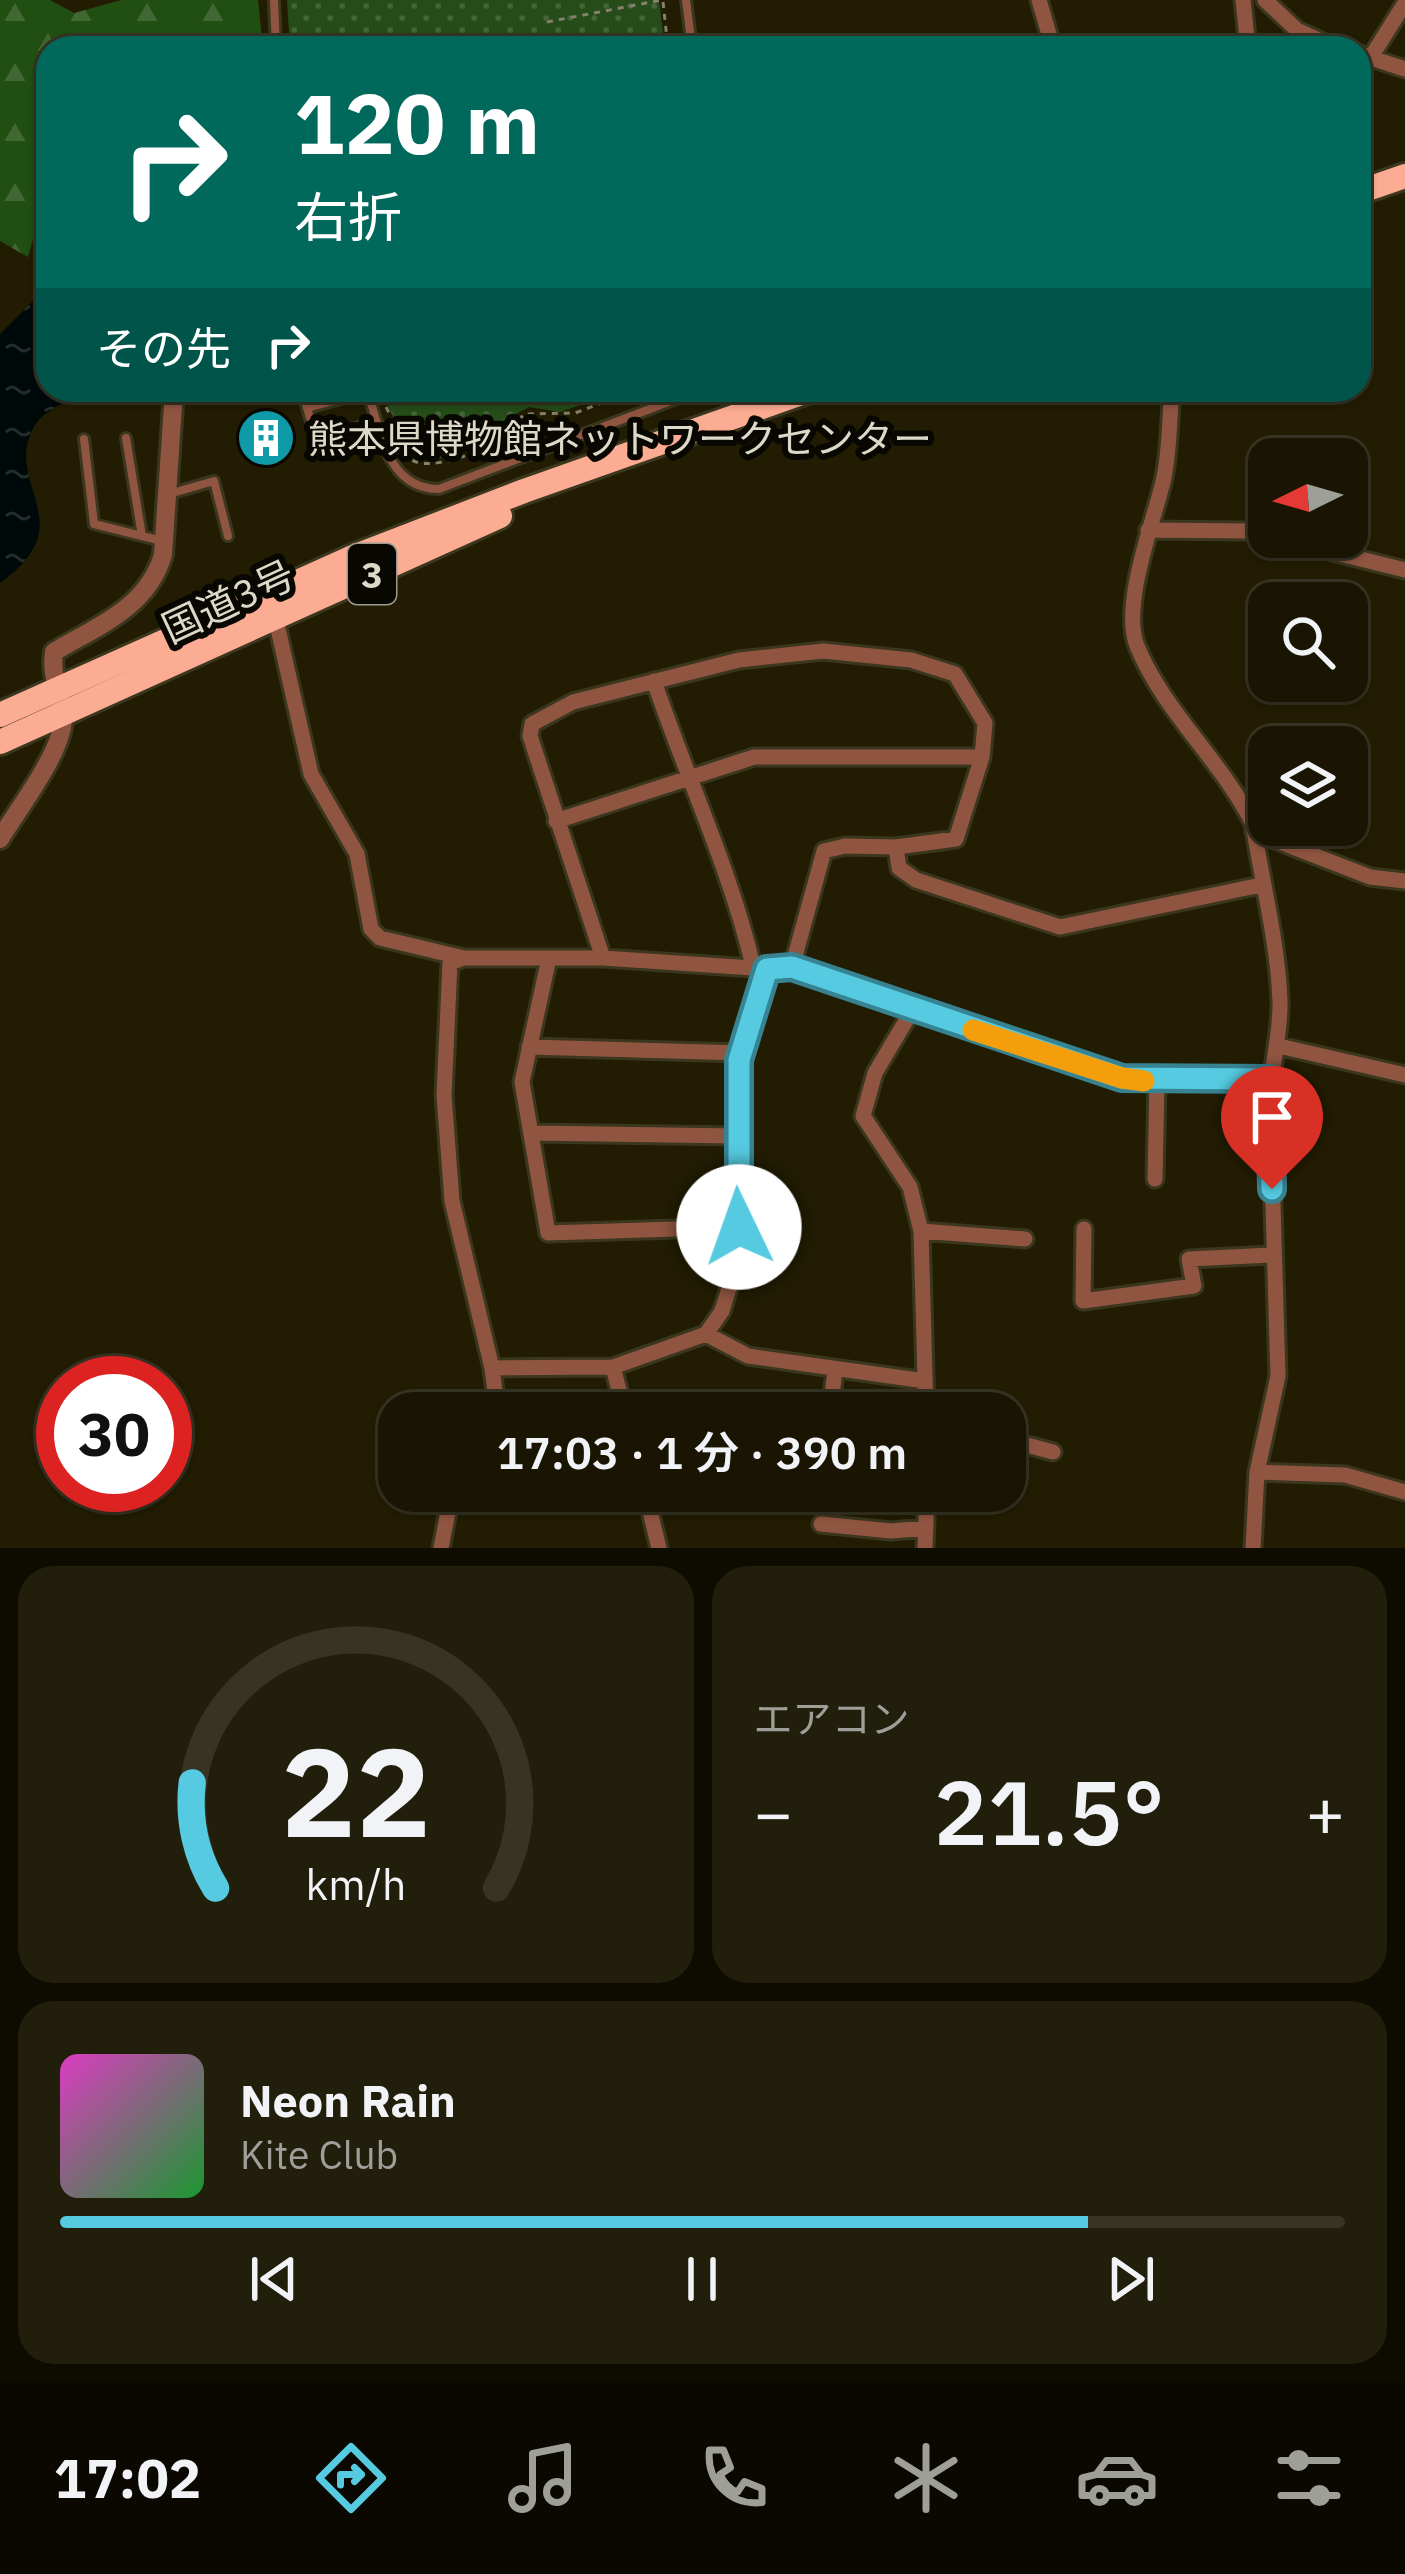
<!DOCTYPE html>
<html lang="ja">
<meta charset="utf-8">
<style>
:root{--surface:#191502;--page:#221e0c;--text:#f1f3f6;--muted:#9f9f99;--line:#373424;--accent:#55cae0}
body{margin:0;font-family:"IBM Plex Sans","Noto Sans JP",sans-serif;background:var(--page);color:var(--text);height:100vh;display:flex;flex-direction:column;font-size:45px;white-space:nowrap}
*{box-sizing:border-box;margin:0}
p{font-size:39px;color:var(--muted)}
.icon{flex:none;width:66px;height:66px;fill:none;stroke:currentColor;stroke-width:2;stroke-linecap:round;stroke-linejoin:round}
.map{position:relative;height:1548px;overflow:hidden}
.side{display:flex;flex-direction:column;gap:18px;padding:18px;background:#0e0c01;flex:1}
.side>*{flex:none}
.banner{position:absolute;left:36px;top:36px;width:1335px;height:366px;border-radius:36px;box-shadow:0 3px 9px #0004,0 0 0 3px var(--line);background:#00695c;color:#fff;overflow:hidden}
.needle{width:78px;rotate:265deg}
.buttons{position:absolute;left:1248px;top:438px;display:grid;gap:24px}
.buttons a{display:grid;place-items:center;width:120px;height:120px;border-radius:24px;background:var(--surface);box-shadow:0 3px 9px #0004,0 0 0 3px var(--line);font-size:60px}
.speed{position:absolute;left:36px;top:1356px;display:flex;gap:24px;font-size:60px;font-weight:700;text-align:center}
.speed>*{display:grid;place-content:center;width:156px;height:156px;border-radius:50%;background:var(--surface);box-shadow:0 3px 9px #0004,0 0 0 3px var(--line);line-height:1}
.speed .limit{border:18px solid #d22;background:#fff;color:#111}
.pin{position:absolute;display:grid;place-items:center;width:102px;height:102px;color:#fff;margin:-123px -51px;border-radius:50% 50% 50% 0;rotate:-45deg;box-shadow:0 0 12px #0007}
.pin .icon{rotate:45deg}
.me{position:absolute;width:132px;margin:-66px;rotate:357deg;stroke-linejoin:round;filter:drop-shadow(0 0 9px #0008)}
.turn{display:flex;align-items:center;gap:42px;height:252px;padding:0 60px;font-size:54px}
.turn .icon{width:156px;height:156px;stroke-width:2.5}
.turn b{display:block;font-size:84px;line-height:102px}
.then{display:flex;align-items:center;height:114px;padding:0 60px;background:#0003;gap:24px;font-size:45px}
.big{font-size:90px;font-weight:600;line-height:1.1}
.side .card{flex:1;display:flex;flex-direction:column;justify-content:center;gap:18px;min-width:0;padding:0 42px;border-radius:36px;background:var(--page)}
.side .dial{align-items:center;gap:0}
.dial svg{height:312px;overflow:visible;fill:none;stroke:var(--line);stroke-width:7;stroke-linecap:round;text-anchor:middle}
.dial text{fill:var(--text);stroke:none}
.song{display:flex;align-items:center;gap:36px}
.cover{width:144px;height:144px;border-radius:18px;background:linear-gradient(135deg,hsl(310 70% 55%),hsl(130 70% 35%))}
.played{height:12px;border-radius:6px;background:linear-gradient(90deg,var(--accent) 80%,var(--line) 80%)}
.keys{display:flex;justify-content:space-around;direction:ltr}
.heat{display:flex;justify-content:space-between;align-items:center;font-size:66px;direction:ltr}
.side .tiles{flex:1;display:grid;gap:18px;grid-template-columns:1fr 1fr}
.card:last-child{grid-column:span 2}
.trip{position:absolute;left:378px;top:1392px;width:648px;height:120px;border-radius:36px;background:var(--surface);box-shadow:0 3px 9px #0004,0 0 0 3px var(--line);font-weight:600;line-height:120px;text-align:center}
.dock{display:flex;height:192px;justify-content:space-around;align-items:center;background:#0a0801;color:var(--muted)}
.dock .icon{width:84px;height:84px}
.dock .active{color:var(--accent)}
.dock b{font-size:54px;color:var(--text)}
.map>svg:first-child{display:block}
.grass{fill:url(#grass-dots)}
.forest{fill:url(#forest-firs)}
.water{fill:url(#water-ripples)}
.lines{fill:none;stroke-linecap:round;stroke-linejoin:round}
.service-casing{stroke:#3b361e;stroke-width:14}
.minor-casing{stroke:#3b361e;stroke-width:21}
.tertiary-casing{stroke:#3b361e;stroke-width:24}
.trunk-casing{stroke:#3b361e;stroke-width:30}
.path{stroke:#85816d;stroke-width:3;stroke-dasharray:6 6;stroke-linecap:butt}
.service{stroke:#905541;stroke-width:8}
.minor{stroke:#905541;stroke-width:15}
.tertiary{stroke:#905541;stroke-width:18}
.trunk{stroke:#fcac92;stroke-width:24}
.route-casing{stroke:#378392;stroke-width:30}
.route{stroke:#55cae0;stroke-width:21}
.slow{stroke:#f59e0b;stroke-width:21}
.labels{text-anchor:middle;dominant-baseline:central;stroke-width:12;stroke-linejoin:round;paint-order:stroke}
.shield{fill:#090701;stroke:#9d9a8d;stroke-width:3}
.shield-label{font-size:36px;font-weight:bold;fill:#dcd9c9}
.poi-label{font-size:39px;fill:#dcd9c9;stroke:#090701;text-anchor:start}
.street-label{font-size:39px;fill:#dcd9c9;stroke:#090701}
</style>
<div class="map">
<svg width="1405" height="1548" viewBox="0 0 1405 1548">
<defs>
<pattern id="grass-dots" width="8" height="8" patternUnits="userSpaceOnUse" patternTransform="scale(3)"><rect width="8" height="8" fill="#254c19"/><path d="M2 2h.1M6 6h.1" fill="none" stroke="#446539" stroke-width="1.8" stroke-linecap="round"/></pattern>
<pattern id="forest-firs" width="22" height="20" patternUnits="userSpaceOnUse" patternTransform="scale(3)"><rect width="22" height="20" fill="#214f12"/><path d="M5 1l3.5 6h-7zM16 11l3.5 6h-7z" fill="#416833"/></pattern>
<pattern id="water-ripples" width="26" height="14" patternUnits="userSpaceOnUse" patternTransform="scale(3)"><rect width="26" height="14" fill="#00090a"/><path d="M2 4q2-2 4 0t4 0M15 11q2-2 4 0t4 0" fill="none" stroke="#252c2c"/></pattern>
</defs>
<rect width="100%" height="100%" fill="#211c02"/>
<!-- grass -->
<path class="grass" d="M287,0H659L665,48H290Z
M380,390H624L560,412L529,407L516,414L499,437L434,461L413,457Z"/>
<!-- forest -->
<path class="forest" d="M0,0H50L74,13L121,0H258L263,48H48V202L41,211L28,257L0,241Z"/>
<!-- water -->
<path class="water" d="M48,286V390H90C73,398 45,409 35,425C0,485 86,522 0,583V334Z"/>
<g class="lines">
<defs>
<path id="service" d="M274,0L276,48
M686,0L692,48
M302,390L316,439L377,422
M367,390C381,430 386,489 439,489L700,390
M307,408L352,396
M126,438L142,536
M84,439L94,524L162,541
M169,494L214,481L228,536"/>
<path id="minor" d="M1039,0L1053,48
M1243,0L1248,48
M1265,0L1297,30L1336,48
M1359,54L1405,69
M1371,57L1405,3
M1172,390C1169,421 1170,452 1163,482C1153,523 1121,606 1137,646C1164,712 1222,761 1253,824C1262,882 1278,943 1280,1001C1281,1036 1270,1068 1270,1103L1278,1376L1257,1472L1253,1548
M1148,530L1249,531L1269,536
M1272,537L1405,570
M276,620L311,774L357,854L371,929L380,938L464,958H603L767,969L792,967L1122,1078L1270,1079
M654,681C686,776 730,868 753,966
M556,821L754,757H982
M1254,832L1370,877L1405,881
M464,958L450,963L444,1095L452,1201L492,1368L496,1400L490,1413
M549,958L522,1082L548,1233L739,1227
M603,958L530,736L532,724L573,702L739,660L823,651L911,660L955,674L985,723L982,757L956,839L896,847L899,868L916,880L1060,927L1261,885
M792,967L824,851L845,846L896,847
M913,1009L875,1073L863,1116L910,1187L921,1231L926,1413
M1279,1046L1405,1075
M529,1047L742,1053
M531,1133L737,1136
M1155,1179L1157,1081
M1084,1229L1083,1301L1194,1286L1189,1259L1272,1255
M921,1231L1025,1239
M706,1334L748,1356L925,1381
M613,1367L625,1413
M492,1368L613,1367L706,1334L722,1311L742,1245L736,1167L739,1061L767,969
M830,1413L835,1370
M1005,1439L1053,1452
M1257,1472L1345,1475L1405,1492
M645,1491L659,1548
M821,1492V1491
M821,1524L891,1531L926,1528
M441,1548L452,1491
M925,1548L927,1491"/>
<path id="tertiary" d="M0,839C18,809 62,753 63,719C63,694 50,679 54,652C99,625 147,608 163,555L174,390"/>
<path id="trunk" d="M1359,192L1405,176
M0,715L353,557L524,491L810,390
M0,742L500,516"/>
</defs>
<!-- service casing -->
<use href="#service" class="service-casing"/>
<!-- minor casing -->
<use href="#minor" class="minor-casing"/>
<!-- tertiary casing -->
<use href="#tertiary" class="tertiary-casing"/>
<!-- trunk casing -->
<use href="#trunk" class="trunk-casing"/>
<!-- path -->
<path class="path" d="M663,2L668,48
M547,22L662,0
M625,48L665,35
M386,407C395,423 397,445 410,458C425,475 490,449 506,436C513,430 518,421 524,414L575,413L636,390"/>
<!-- service -->
<use href="#service" class="service"/>
<!-- minor -->
<use href="#minor" class="minor"/>
<!-- tertiary -->
<use href="#tertiary" class="tertiary"/>
<!-- trunk -->
<use href="#trunk" class="trunk"/>
</g>
<g class="lines">
<defs>
<path id="route" d="M739,1227V1060L767,969L792,967L1122,1078L1270,1079L1272,1189"/>
</defs>
<!-- route casing -->
<use href="#route" class="route-casing"/>
<!-- route -->
<use href="#route" class="route"/>
<!-- slow -->
<path class="slow" d="M973,1030L1122,1078L1144,1081"/>
</g>
<!-- icons -->
<defs>
<symbol id="building-disc" viewBox="-11 -11 22 22"><circle r="9.5" fill="#0f9aa8" stroke="#090701"/><path d="M-4-6H4V6H1V3H-1V6H-4ZM-2.5-4.3h1.7v1.8h-1.7ZM.8-4.3h1.7v1.8H.8ZM-2.5-1h1.7V.8h-1.7ZM.8-1h1.7V.8H.8Z" fill="#fff"/></symbol>
</defs>
<g fill-rule="evenodd">
<use href="#building-disc" x="233" y="405" width="66" height="66"/>
</g>
<g class="labels">
<!-- shield labels -->
<rect class="shield" x="348" y="544" width="48" height="60" rx="9"/>
<g class="shield-label">
<text x="372" y="574">3</text>
</g>
<!-- poi labels -->
<g class="poi-label">
<text x="308" y="438">熊本県博物館ネットワークセンター</text>
</g>
<!-- street labels -->
<g class="street-label">
<text transform="translate(228 601) rotate(-25)">国道3号</text>
</g>
</g>
</svg>
<div class="buttons">
<a><svg class="needle" viewBox="-14 -14 28 28"><path d="M0-13l5 13h-10z" fill="#e53935"/><path d="M0 13l5-13h-10z" fill="#9f9f99"/></svg></a>
<a><svg class="icon" aria-label="search" viewBox="0 0 24 24"><circle cx="10" cy="10" r="6"/><path d="M15 15l6 6"/></svg></a>
<a><svg class="icon" aria-label="layers" viewBox="0 0 24 24"><path d="M12 4l9 5-9 5-9-5zM3 14l9 5 9-5"/></svg></a>
</div>
<div class="speed"><div class="limit">30</div></div>
<div class="pin" style="left:1272px;top:1189px;background:#d93025"><svg class="icon" aria-label="arrive" viewBox="0 0 24 24"><path d="M6 21V4h12l-3 4 3 4H6"/></svg></div>
<svg class="me" style="left:739px;top:1227px" viewBox="-20 -20 40 40"><circle r="19" fill="#fff"/><path d="M0-13L10 11 0 6-10 11z" fill="#55cae0"/></svg>
<div class="trip">17:03 · 1 分 · 390 m</div>
<div class="banner">
<div class="turn"><svg class="icon" aria-label="right" viewBox="0 0 24 24"><path d="M7 20v-9h11M14 6l5 5-5 5"/></svg><div><b>120 m</b>右折</div></div>
<div class="then">その先<svg class="icon" aria-label="right" viewBox="0 0 24 24"><path d="M7 20v-9h11M14 6l5 5-5 5"/></svg></div>
</div>
</div>
<section class="side">
<div class="tiles">
<div class="card dial"><svg viewBox="0 0 100 80">
<path d="M14 69A42 42 0 1 1 86 69"/>
<path d="M14 69A42 42 0 0 1 8 42" stroke="#55cae0"/>
<text x="50" y="56" font-size="32" font-weight="700">22</text>
<text x="50" y="72" font-size="11">km/h</text>
</svg></div>
<div class="card"><p>エアコン</p>
<div class="heat"><a>−</a><b class="big">21.5°</b><a>+</a></div>
</div>
<div class="card">
<div class="song"><i class="cover"></i><div><b>Neon Rain</b><p>Kite Club</p></div></div>
<div class="played"></div>
<div class="keys"><svg class="icon" aria-label="previous" viewBox="0 0 24 24"><path d="M18 5L8 12l10 7zM5 5v14"/></svg><svg class="icon" aria-label="pause" viewBox="0 0 24 24"><path d="M8 5v14M16 5v14"/></svg><svg class="icon" aria-label="next" viewBox="0 0 24 24"><path d="M6 5l10 7-10 7zM19 5v14"/></svg></div>
</div>
</div>
</section>
<nav class="dock">
<b>17:02</b>
<svg class="icon active" aria-label="directions" viewBox="0 0 24 24"><path d="M12 3l9 9-9 9-9-9zM9 14v-3h6M13 9l2 2-2 2"/></svg>
<svg class="icon" aria-label="music" viewBox="0 0 24 24"><path d="M9 18V5l10-2v13"/><circle cx="6" cy="18" r="3"/><circle cx="16" cy="16" r="3"/></svg>
<svg class="icon" aria-label="phone" viewBox="0 0 24 24"><path d="M5 4h4l2 5-3 2q2 4 5 5l2-3 5 2v4C11 20 4 13 5 4z"/></svg>
<svg class="icon" aria-label="climate" viewBox="0 0 24 24"><path d="M12 3v18M4 7l16 10M4 17L20 7"/></svg>
<svg class="icon" aria-label="car" viewBox="0 0 24 24"><path d="M5 17H2v-5l4-1 3-4h7l3 4 3 1v5h-3M9 17h6M6 11h13"/><circle cx="7" cy="17" r="2"/><circle cx="17" cy="17" r="2"/></svg>
<svg class="icon" aria-label="filters" viewBox="0 0 24 24"><path d="M4 7h16M4 17h16"/><circle cx="9" cy="7" r="2"/><circle cx="15" cy="17" r="2"/></svg>
</nav>
